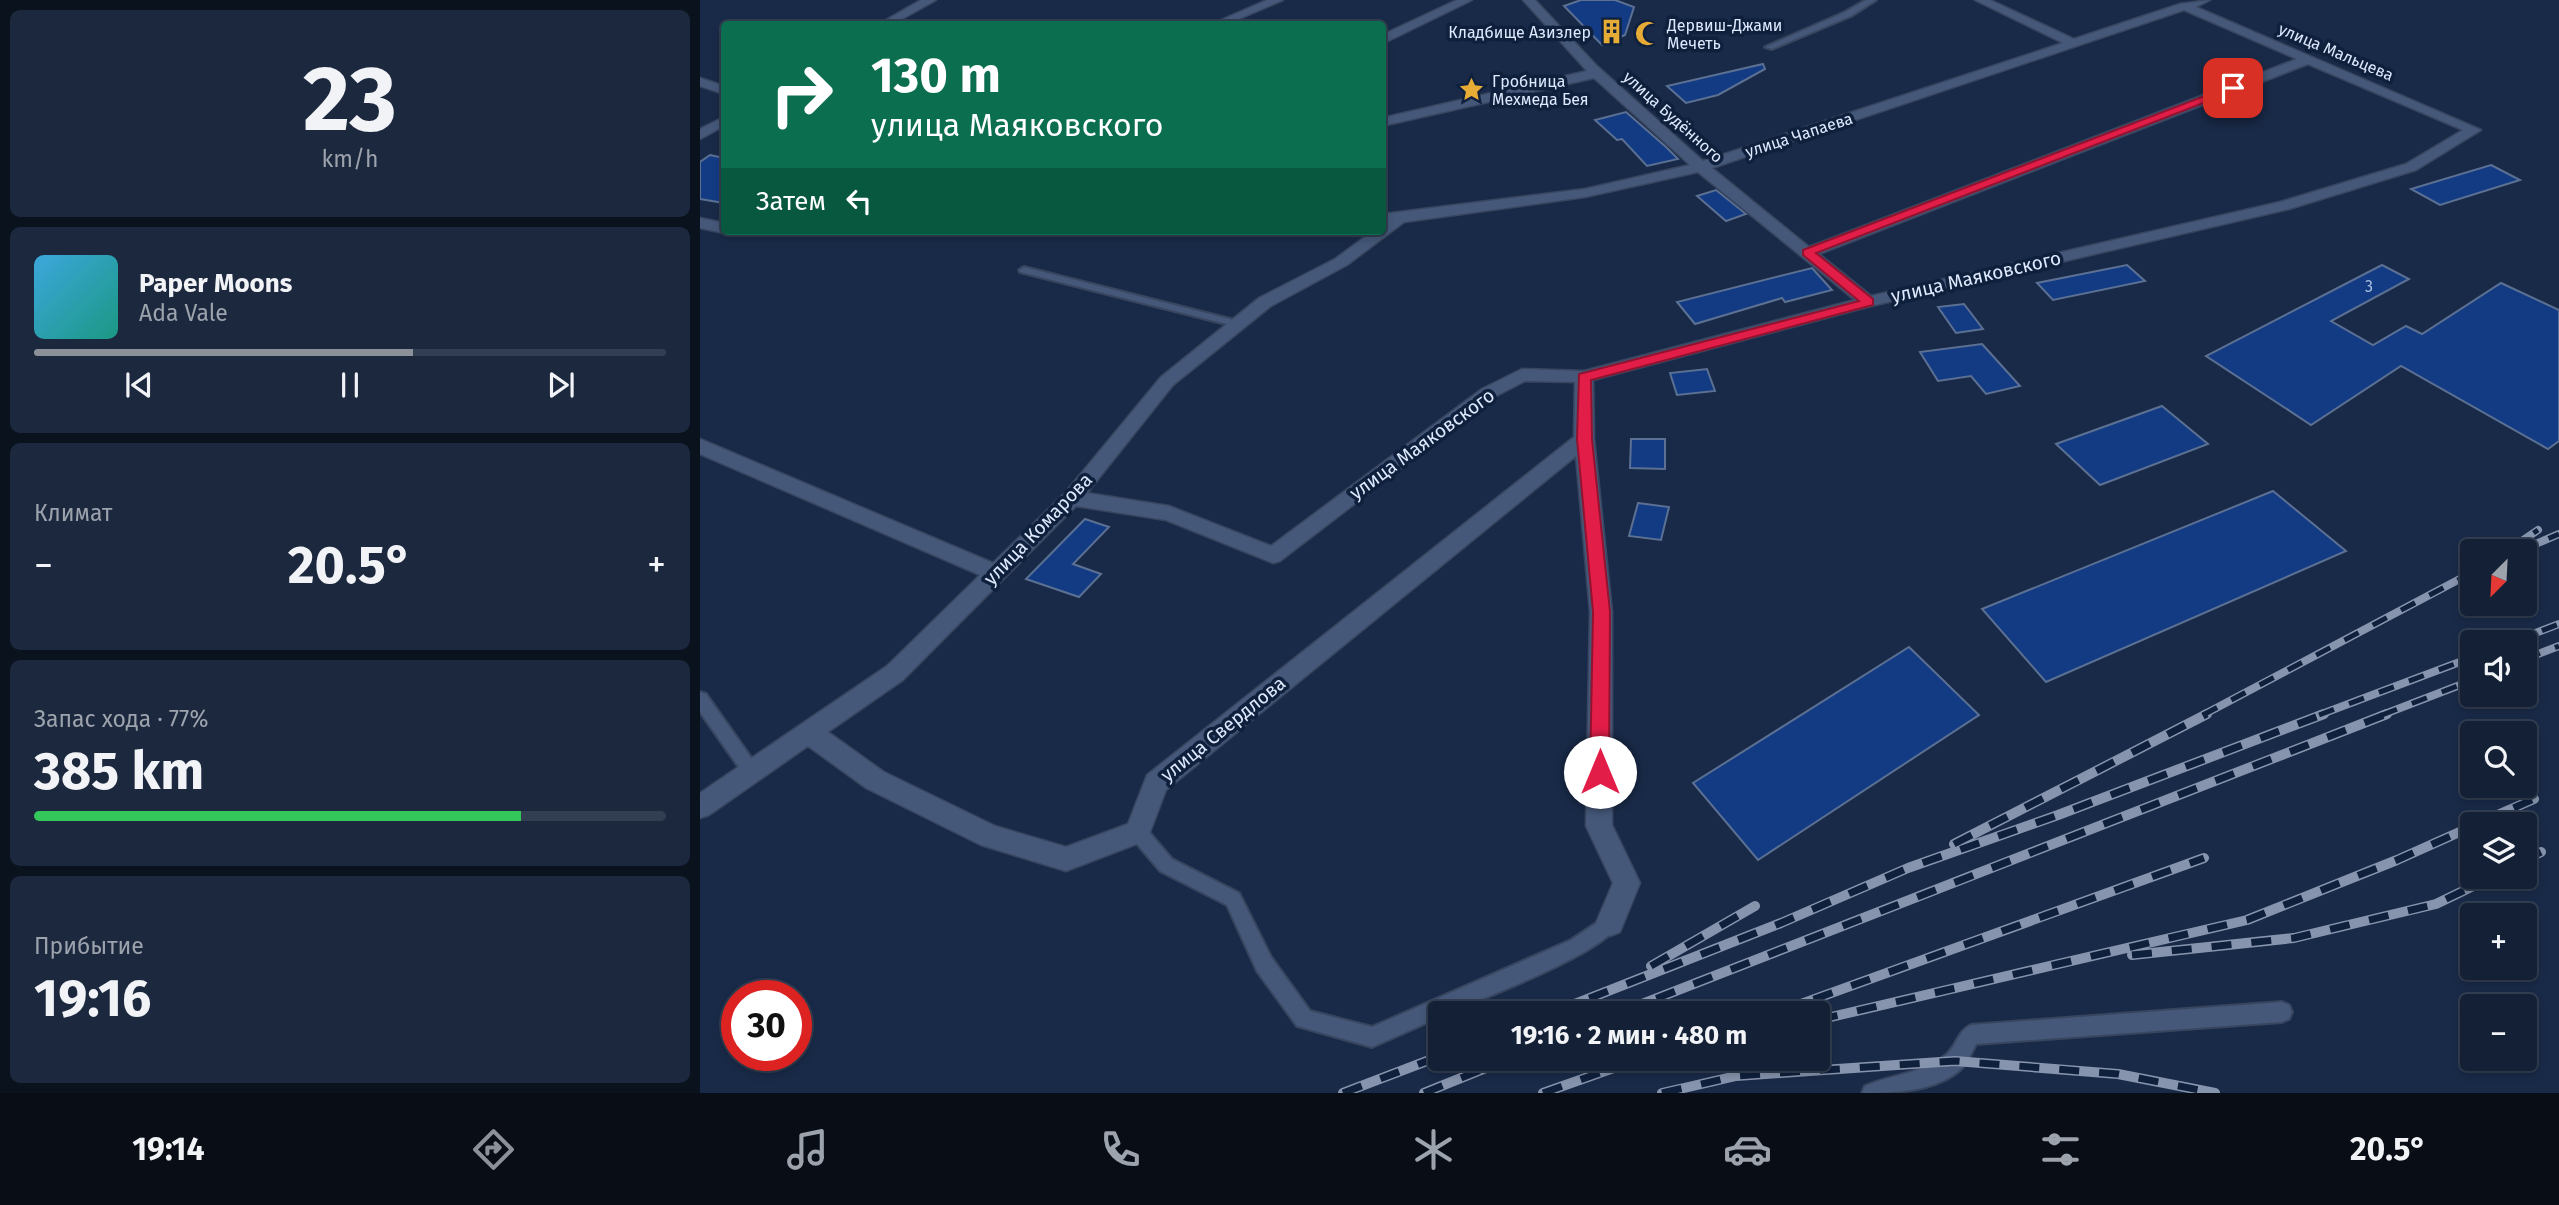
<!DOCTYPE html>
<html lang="ru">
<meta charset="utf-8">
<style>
:root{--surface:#132036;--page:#1c283e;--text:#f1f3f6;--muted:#9da3ad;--line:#323e51;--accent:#8c9099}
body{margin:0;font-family:"Fira Sans",sans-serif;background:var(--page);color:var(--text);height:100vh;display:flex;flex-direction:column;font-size:26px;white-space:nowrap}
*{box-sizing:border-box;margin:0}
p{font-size:23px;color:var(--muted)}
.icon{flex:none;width:38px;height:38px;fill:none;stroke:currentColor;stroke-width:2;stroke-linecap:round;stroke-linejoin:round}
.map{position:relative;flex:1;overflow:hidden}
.sheet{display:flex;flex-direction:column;gap:10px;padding:10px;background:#0a121e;width:700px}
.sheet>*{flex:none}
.guide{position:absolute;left:21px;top:21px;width:665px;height:214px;border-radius:7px;box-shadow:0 4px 10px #0003,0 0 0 2px var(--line);background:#0b6e4f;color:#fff;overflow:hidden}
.needle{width:46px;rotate:204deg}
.fabs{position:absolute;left:1760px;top:539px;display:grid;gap:14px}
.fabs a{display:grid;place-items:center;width:77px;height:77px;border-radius:7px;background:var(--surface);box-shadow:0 4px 10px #0003,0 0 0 2px var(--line);font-size:35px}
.speed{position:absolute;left:21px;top:980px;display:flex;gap:14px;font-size:35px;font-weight:700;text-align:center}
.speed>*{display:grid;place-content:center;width:91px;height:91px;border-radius:50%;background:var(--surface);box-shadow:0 4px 10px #0003,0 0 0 2px var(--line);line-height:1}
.speed .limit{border:10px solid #d22;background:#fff;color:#111}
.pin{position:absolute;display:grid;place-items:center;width:60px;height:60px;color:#fff;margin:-30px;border-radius:14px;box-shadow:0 4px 10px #0006}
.me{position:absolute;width:77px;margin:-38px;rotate:0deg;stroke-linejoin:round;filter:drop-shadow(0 0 5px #0008)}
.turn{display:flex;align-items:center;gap:24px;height:147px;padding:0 35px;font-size:32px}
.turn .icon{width:91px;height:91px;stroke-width:2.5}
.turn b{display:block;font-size:49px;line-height:60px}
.then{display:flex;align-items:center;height:66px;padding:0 35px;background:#0003;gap:14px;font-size:26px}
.big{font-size:52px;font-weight:700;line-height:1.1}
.sheet .widget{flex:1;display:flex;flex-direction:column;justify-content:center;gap:10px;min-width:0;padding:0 24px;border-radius:10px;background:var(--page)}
.sheet .dial{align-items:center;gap:0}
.dial b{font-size:91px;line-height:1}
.song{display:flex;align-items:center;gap:21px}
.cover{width:84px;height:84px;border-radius:10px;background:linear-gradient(135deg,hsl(200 70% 55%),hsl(170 70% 35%))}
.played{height:7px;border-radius:4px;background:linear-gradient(90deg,var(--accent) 60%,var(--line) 60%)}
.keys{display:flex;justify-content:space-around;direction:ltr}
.heat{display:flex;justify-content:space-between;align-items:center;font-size:38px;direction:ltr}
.charge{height:10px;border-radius:5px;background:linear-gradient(90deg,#34c759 77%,var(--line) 0)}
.trip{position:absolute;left:728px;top:1001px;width:402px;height:70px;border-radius:7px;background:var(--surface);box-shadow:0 4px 10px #0003,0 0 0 2px var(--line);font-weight:700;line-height:70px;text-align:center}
.tab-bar{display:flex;height:112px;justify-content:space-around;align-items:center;background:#080d16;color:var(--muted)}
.tab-bar .icon{width:49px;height:49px}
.tab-bar .selected{color:var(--accent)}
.tab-bar b{font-size:32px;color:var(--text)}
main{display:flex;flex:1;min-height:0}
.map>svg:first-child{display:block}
.building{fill:#123b84;stroke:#5b7092;stroke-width:2}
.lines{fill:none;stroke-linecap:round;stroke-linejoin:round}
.lane-casing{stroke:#38455f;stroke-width:4}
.street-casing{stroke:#38455f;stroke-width:3}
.secondary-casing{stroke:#38455f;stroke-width:3}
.lane{fill:#455879;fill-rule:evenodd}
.street{fill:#455879;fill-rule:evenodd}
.secondary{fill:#455879;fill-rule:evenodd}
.rail-far1-casing{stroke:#8794ad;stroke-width:8}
.rail-casing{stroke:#8794ad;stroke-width:10}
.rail-far1{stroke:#0f203d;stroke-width:5;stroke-dasharray:16;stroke-linecap:butt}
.rail{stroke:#0f203d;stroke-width:7;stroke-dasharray:20;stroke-linecap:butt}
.route{fill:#e11d48;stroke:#92132f;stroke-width:2}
.labels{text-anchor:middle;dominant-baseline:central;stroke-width:7;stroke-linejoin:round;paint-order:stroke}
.far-poi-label{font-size:16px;fill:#dee9fd;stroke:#0f203d;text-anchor:start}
.far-street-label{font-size:16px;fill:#dee9fd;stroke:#0f203d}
.number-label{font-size:16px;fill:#abbedf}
.street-label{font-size:19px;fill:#dee9fd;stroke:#0f203d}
</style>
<main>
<section class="sheet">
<div class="widget dial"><b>23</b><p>km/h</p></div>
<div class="widget">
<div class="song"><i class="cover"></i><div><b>Paper Moons</b><p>Ada Vale</p></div></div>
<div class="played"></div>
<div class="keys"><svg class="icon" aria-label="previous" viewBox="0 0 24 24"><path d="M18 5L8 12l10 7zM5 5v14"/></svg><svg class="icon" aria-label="pause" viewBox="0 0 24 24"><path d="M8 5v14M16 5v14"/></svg><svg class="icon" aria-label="next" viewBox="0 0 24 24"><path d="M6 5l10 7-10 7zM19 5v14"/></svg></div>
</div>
<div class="widget"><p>Климат</p>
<div class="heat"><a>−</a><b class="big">20.5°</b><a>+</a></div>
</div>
<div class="widget"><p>Запас хода · 77%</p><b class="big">385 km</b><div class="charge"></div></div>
<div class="widget"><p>Прибытие</p><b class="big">19:16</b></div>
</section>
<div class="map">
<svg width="1859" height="1093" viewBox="0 0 1859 1093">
<rect width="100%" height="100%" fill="#192a48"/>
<!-- building -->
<path class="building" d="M881,0H915L934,7L925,35L902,45L864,6Z
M1063,64L1065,69L1018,95L986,103L967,86Z
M926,112L966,147L978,159L947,166L922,139L917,140L895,120Z
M10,155L24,158V203L0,199V162Z
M1791,165L1820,180L1740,205L1711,189Z
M1016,190L1046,214L1026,221L997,196Z
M1427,265L1445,281L1353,300L1337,283Z
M1682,265L1709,279L1631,321L1673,345L1706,326L1722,334L1801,283L1859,310V441L1848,449L1701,366L1611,425L1506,356Z
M1112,268L1132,290L1085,302L1082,298L995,324L977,302Z
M1264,304L1283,329L1256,333L1238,307Z
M1282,344L1320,386L1286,394L1271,376L1238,381L1220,352Z
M1007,369L1015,391L977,395L970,373Z
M1462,406L1508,444L1400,485L1356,444Z
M931,439H965V469L930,468Z
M1573,491L1646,551L1346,682L1282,609Z
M938,503L969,507L961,540L929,536Z
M385,519L409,527L373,564L401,574L379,597L326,579Z
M1209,647L1279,715L1058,860L993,783Z"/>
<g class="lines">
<defs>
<path id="lane" d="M1166,0H1176L1151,16L1072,49L1065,47L1145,12Z
M324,267L542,322L544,324L538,327L320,272L319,270Z
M0,692L6,694L57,766L59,771L57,776L51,778L45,776L0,712Z
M438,824L444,826L472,859L539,893L571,957L610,1011L672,1027L871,940L910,914L916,917L919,923C907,952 781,999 748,1013H740V1017L672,1047L597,1026L557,971L527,905L460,871L432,838L429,832L432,826Z
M1582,1002L1589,1005L1592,1012L1589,1019L1582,1022L1276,1044C1272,1052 1268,1062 1262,1068C1237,1092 1193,1093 1162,1093L1165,1086C1190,1075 1226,1073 1247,1054C1257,1045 1258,1031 1271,1025Z"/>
<path id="street" d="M567,0H583L527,24H512Z
M757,0H772L682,44V35Z
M823,0H835L896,65L1003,161L1363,43L1275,0H1290L1374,39L1480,4L1510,0L1496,7L1781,130L1716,170L1589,209L1171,306L893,380L894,439L912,612V825L940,883L920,932L910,936L900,932L896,923L913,883L886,826L890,612L876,456L466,790L447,840L366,871L281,845L166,788L108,746L9,815L0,818V793L187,666L280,575L0,454V439L293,563L365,493L461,377L559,298L635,259L673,231H682V224L686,221L682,220L683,214L885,189L990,165L894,78L682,126V118L887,71ZM1484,10L1597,59L1109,247L1012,168ZM1608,64L1763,130L1706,164L1580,202L1171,296L1119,254ZM998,172L1155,300L884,371L822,369L782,389L571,546L469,506L387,493L473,385L571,306L647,265L704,222L885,197ZM825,381L875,382L874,437L447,775L428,824L366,847L295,826L184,772L128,732L203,680L376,506L466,520L573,563L580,561L794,397Z
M0,78L24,86V94L0,86Z
M0,218L24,223V231H30L24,233L0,228Z"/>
<path id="secondary" d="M221,0H236L193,24H179Z
M24,117V126L0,139V129Z"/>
</defs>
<!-- lane casing -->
<use href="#lane" class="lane-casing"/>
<!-- street casing -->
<use href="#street" class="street-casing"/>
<!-- secondary casing -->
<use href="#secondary" class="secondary-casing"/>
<!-- lane -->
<use href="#lane" class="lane"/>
<!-- street -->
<use href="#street" class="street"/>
<!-- secondary -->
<use href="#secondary" class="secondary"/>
<defs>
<path id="rail-far1" d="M1807,551L1838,530
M1819,551L1859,534
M1812,642L1859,624
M1825,659L1859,646
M1503,715L1773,572
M1619,715L1773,657
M1682,715L1773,680"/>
<path id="rail" d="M1777,824L1834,799
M1254,844L1507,714
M1825,860L1841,852
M1432,955L1594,938L1736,904L1792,877
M951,966L1055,906
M852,1013L1081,923L1208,868L1358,815L1624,714
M919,1013L1687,714
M1076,1013L1504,858
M1118,1020L1547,920L1697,860L1773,826
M643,1093L740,1056
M724,1093L808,1059
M843,1093L939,1059
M962,1093L1036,1076L1255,1061L1418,1074L1515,1093"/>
</defs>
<!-- rail-far1 casing -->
<use href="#rail-far1" class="rail-far1-casing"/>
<!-- rail casing -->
<use href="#rail" class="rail-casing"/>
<!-- rail-far1 -->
<use href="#rail-far1" class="rail-far1"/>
<!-- rail -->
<use href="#rail" class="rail"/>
</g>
<!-- route -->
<path class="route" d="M1533,85L1538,88L1537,90L1116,253L1173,299V305L891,380L892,439L910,612L909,772L906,778L900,781L893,778L890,772L893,612L877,439L879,374L1159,301L1103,255V250Z"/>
<!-- icons -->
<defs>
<symbol id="building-bare" viewBox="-9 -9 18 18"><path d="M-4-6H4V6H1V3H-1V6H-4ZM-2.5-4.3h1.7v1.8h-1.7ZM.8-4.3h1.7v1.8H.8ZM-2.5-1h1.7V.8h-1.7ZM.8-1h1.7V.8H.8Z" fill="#e6ac36" stroke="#0f203d" stroke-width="2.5" paint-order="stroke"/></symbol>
<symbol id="mosque-bare" viewBox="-9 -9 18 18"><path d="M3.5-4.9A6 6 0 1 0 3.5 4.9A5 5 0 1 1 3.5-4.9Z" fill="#e6ac36" stroke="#0f203d" stroke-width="2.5" paint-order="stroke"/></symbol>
<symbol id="sight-bare" viewBox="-9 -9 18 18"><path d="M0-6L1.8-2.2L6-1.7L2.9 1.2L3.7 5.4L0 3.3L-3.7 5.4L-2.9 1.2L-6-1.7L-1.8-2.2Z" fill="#e6ac36" stroke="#0f203d" stroke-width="2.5" paint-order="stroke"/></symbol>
</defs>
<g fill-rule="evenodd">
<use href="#building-bare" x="894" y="14" width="35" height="35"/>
<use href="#mosque-bare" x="930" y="16" width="35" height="35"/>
<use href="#sight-bare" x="754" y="72" width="35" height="35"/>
</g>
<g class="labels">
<!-- far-poi labels -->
<g class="far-poi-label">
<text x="967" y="25">Дервиш-Джами<tspan x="967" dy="18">Мечеть</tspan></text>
<text x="891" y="32" text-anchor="end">Кладбище Азизлер</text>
<text x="792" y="81">Гробница<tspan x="792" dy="18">Мехмеда Бея</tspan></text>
</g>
<!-- far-street labels -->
<g class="far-street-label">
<text transform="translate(1636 52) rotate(23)">улица Мальцева</text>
<text transform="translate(973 117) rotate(42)">улица Будённого</text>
<text transform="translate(1099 135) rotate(-18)">улица Чапаева</text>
</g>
<!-- number labels -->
<g class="number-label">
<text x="1669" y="286">3</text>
</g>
<!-- street labels -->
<g class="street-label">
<text transform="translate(1276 277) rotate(-13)">улица Маяковского</text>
<text transform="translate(722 444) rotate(-36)">улица Маяковского</text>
<text transform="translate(338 529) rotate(-46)">улица Комарова</text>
<text transform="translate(523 729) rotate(-39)">улица Свердлова</text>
</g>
</g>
</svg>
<div class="fabs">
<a><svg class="needle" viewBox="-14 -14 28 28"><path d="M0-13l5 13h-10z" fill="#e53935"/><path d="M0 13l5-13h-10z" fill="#9da3ad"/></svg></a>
<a><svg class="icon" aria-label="sound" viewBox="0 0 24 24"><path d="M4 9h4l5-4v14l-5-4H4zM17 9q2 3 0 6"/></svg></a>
<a><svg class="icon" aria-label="search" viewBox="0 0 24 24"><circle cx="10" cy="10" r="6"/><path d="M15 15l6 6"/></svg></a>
<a><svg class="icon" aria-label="layers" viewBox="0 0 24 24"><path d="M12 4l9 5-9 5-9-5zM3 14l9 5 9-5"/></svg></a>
<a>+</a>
<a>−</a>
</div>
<div class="speed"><div class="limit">30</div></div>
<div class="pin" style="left:1533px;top:88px;background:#d93025"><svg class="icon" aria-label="arrive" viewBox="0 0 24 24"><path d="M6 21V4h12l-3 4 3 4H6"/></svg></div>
<svg class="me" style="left:900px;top:772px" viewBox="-20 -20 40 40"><circle r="19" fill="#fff"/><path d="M0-13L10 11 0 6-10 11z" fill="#e11d48"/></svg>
<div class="trip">19:16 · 2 мин · 480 m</div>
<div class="guide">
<div class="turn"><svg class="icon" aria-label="right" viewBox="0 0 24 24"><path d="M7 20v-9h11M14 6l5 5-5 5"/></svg><div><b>130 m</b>улица Маяковского</div></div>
<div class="then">Затем<svg class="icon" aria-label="left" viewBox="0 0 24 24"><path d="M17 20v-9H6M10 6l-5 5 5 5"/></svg></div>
</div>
</div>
</main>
<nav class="tab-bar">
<b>19:14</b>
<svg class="icon selected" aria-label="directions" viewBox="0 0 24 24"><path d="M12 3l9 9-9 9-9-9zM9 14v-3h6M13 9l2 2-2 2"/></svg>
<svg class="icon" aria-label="music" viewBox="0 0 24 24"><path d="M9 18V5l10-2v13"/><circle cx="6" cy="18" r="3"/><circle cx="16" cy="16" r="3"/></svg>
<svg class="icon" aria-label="phone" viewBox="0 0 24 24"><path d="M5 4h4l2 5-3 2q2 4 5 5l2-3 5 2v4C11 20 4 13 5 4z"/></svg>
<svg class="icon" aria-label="climate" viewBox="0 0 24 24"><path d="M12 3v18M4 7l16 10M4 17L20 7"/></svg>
<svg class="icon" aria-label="car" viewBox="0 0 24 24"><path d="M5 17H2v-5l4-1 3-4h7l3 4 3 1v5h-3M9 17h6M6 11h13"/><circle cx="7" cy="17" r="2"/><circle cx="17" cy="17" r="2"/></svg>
<svg class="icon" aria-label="filters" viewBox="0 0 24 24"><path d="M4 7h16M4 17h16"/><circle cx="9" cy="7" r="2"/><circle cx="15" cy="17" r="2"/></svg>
<b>20.5°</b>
</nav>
